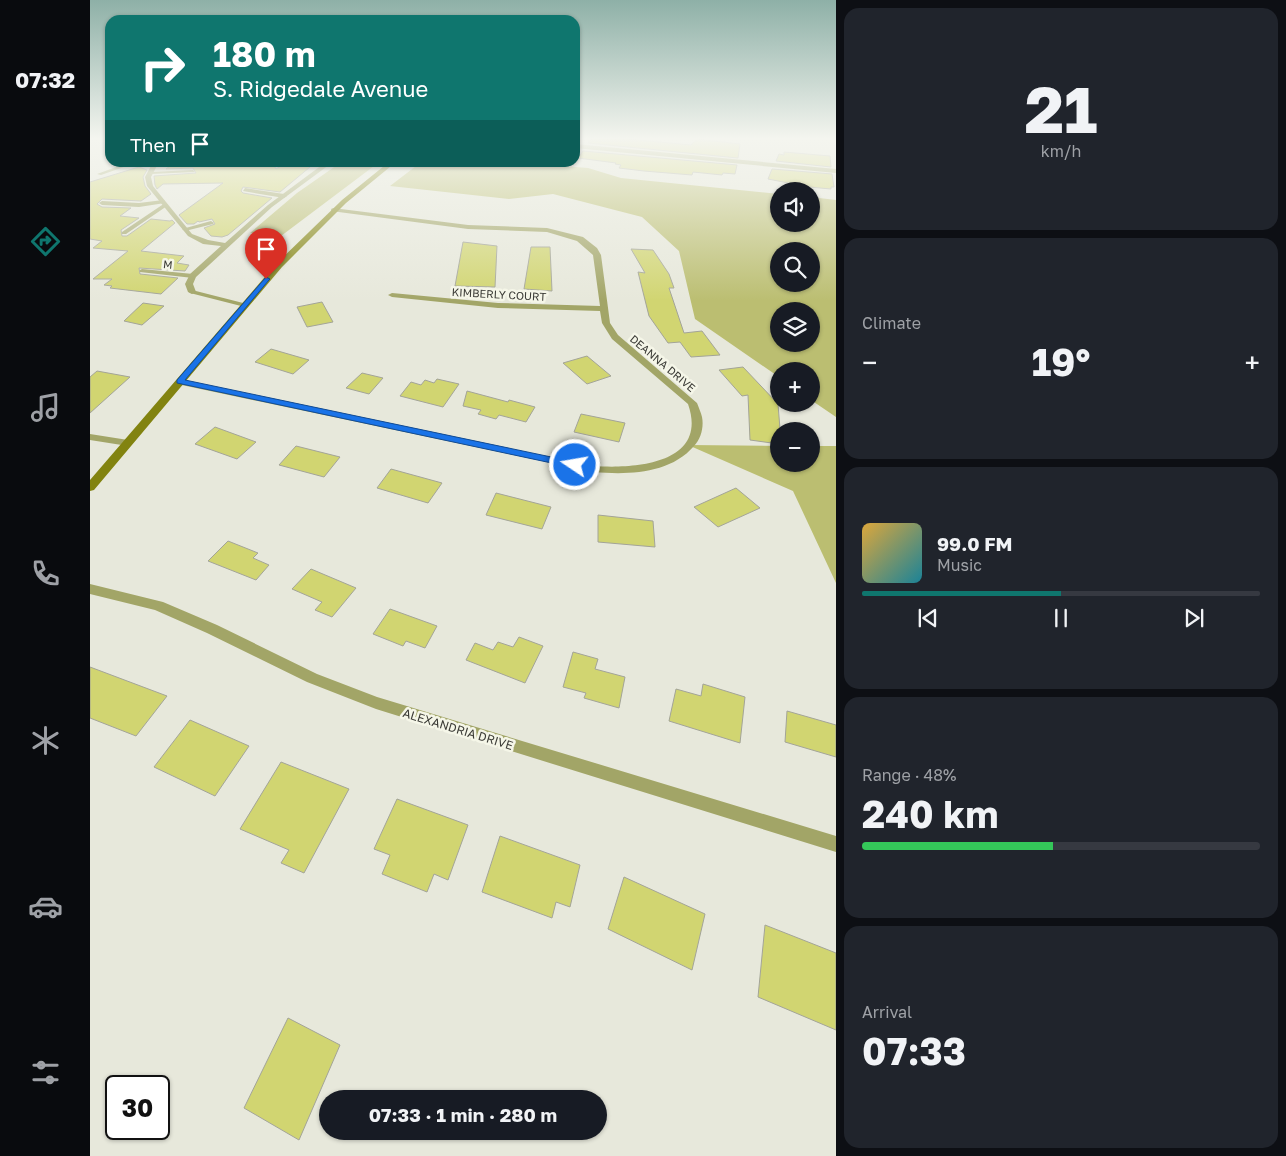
<!DOCTYPE html>
<meta charset="utf-8">
<style>
:root{--surface:#171b24;--page:#20242c;--text:#f1f3f6;--muted:#9ea1a6;--line:#363941;--accent:#0f766e}
body{margin:0;font-family:"Golos Text",sans-serif;background:var(--page);color:var(--text);height:100vh;display:flex;flex-direction:column;font-size:19px;white-space:nowrap}
*{box-sizing:border-box;margin:0}
p{font-size:16px;color:var(--muted)}
.icon{flex:none;width:28px;height:28px;fill:none;stroke:currentColor;stroke-width:2;stroke-linecap:round;stroke-linejoin:round}
.map{position:relative;flex:1;overflow:hidden}
.side{display:flex;flex-direction:column;gap:8px;padding:8px;background:#0d0f14;width:450px}
.side>*{flex:none}
.guide{position:absolute;left:15px;top:15px;width:475px;height:152px;border-radius:15px;box-shadow:0 1px 4px #0004;background:#0f766e;color:#fff;overflow:hidden}
.controls{position:absolute;left:680px;top:182px;display:grid;gap:10px}
.controls a{display:grid;place-items:center;width:50px;height:50px;border-radius:50%;background:var(--surface);box-shadow:0 1px 4px #0004;font-size:25px}
.speed{position:absolute;left:15px;top:1075px;display:flex;gap:10px;font-size:25px;font-weight:700;text-align:center}
.speed>*{display:grid;place-content:center;width:65px;height:65px;border-radius:50%;background:var(--surface);box-shadow:0 1px 4px #0004;line-height:1}
.speed .limit{border:2px solid #111;border-radius:8px;background:#fff;color:#111}
.pin{position:absolute;display:grid;place-items:center;width:42px;height:42px;color:#fff;margin:-51px -21px;border-radius:50% 50% 50% 0;rotate:-45deg;box-shadow:0 0 5px #0007}
.pin .icon{rotate:45deg}
.me{position:absolute;width:55px;margin:-28px;rotate:282deg;stroke-linejoin:round;filter:drop-shadow(0 0 4px #0008)}
.turn{display:flex;align-items:center;gap:18px;height:105px;padding:0 25px;font-size:22px}
.turn .icon{width:65px;height:65px;stroke-width:2.5}
.turn b{display:block;font-size:35px;line-height:42px}
.then{display:flex;align-items:center;height:48px;padding:0 25px;background:#0003;gap:10px;font-size:19px}
.big{font-size:38px;font-weight:700;line-height:1.1}
.side .tile{flex:1;display:flex;flex-direction:column;justify-content:center;gap:8px;min-width:0;padding:0 18px;border-radius:15px;background:var(--page)}
.side .dial{align-items:center;gap:0}
.dial b{font-size:65px;line-height:1}
.song{display:flex;align-items:center;gap:15px}
.cover{width:60px;height:60px;border-radius:8px;background:linear-gradient(135deg,hsl(40 70% 55%),hsl(190 70% 35%))}
.played{height:5px;border-radius:2px;background:linear-gradient(90deg,var(--accent) 50%,var(--line) 50%)}
.keys{display:flex;justify-content:space-around;direction:ltr}
.heat{display:flex;justify-content:space-between;align-items:center;font-size:28px;direction:ltr}
.charge{height:8px;border-radius:4px;background:linear-gradient(90deg,#34c759 48%,var(--line) 0)}
.trip{position:absolute;left:229px;top:1090px;width:288px;height:50px;border-radius:25px;background:var(--surface);box-shadow:0 1px 4px #0004;font-weight:700;line-height:50px;text-align:center}
main{display:flex;flex:1;min-height:0}
.menu{display:flex;flex-direction:column;width:90px;justify-content:space-around;align-items:center;background:#090b0e;color:var(--muted)}
.menu .icon{width:35px;height:35px}
.menu .selected{color:var(--accent)}
.menu b{font-size:22px;color:var(--text)}
.map>svg:first-child{display:block}
.green{fill:#bbbe71;fill-rule:evenodd}
.building{fill:#d1d571;stroke:#a3a498}
.lines{fill:none;stroke-linecap:round;stroke-linejoin:round}
.lane{fill:#a2a567;fill-rule:evenodd}
.street{fill:#a2a567;fill-rule:evenodd}
.secondary{fill:#828310;fill-rule:evenodd}
.route{fill:#1a73e8;stroke:#114b97}
.labels{text-anchor:middle;dominant-baseline:central;stroke-width:5;stroke-linejoin:round;paint-order:stroke}
.far-street-label{font-size:11px;fill:#3b3b36;stroke:#f5f6e8}
.street-label{font-size:12px;fill:#3b3b36;stroke:#f5f6e8}
</style>
<main>
<nav class="menu">
<b>07:32</b>
<svg class="icon selected" aria-label="directions" viewBox="0 0 24 24"><path d="M12 3l9 9-9 9-9-9zM9 14v-3h6M13 9l2 2-2 2"/></svg>
<svg class="icon" aria-label="music" viewBox="0 0 24 24"><path d="M9 18V5l10-2v13"/><circle cx="6" cy="18" r="3"/><circle cx="16" cy="16" r="3"/></svg>
<svg class="icon" aria-label="phone" viewBox="0 0 24 24"><path d="M5 4h4l2 5-3 2q2 4 5 5l2-3 5 2v4C11 20 4 13 5 4z"/></svg>
<svg class="icon" aria-label="climate" viewBox="0 0 24 24"><path d="M12 3v18M4 7l16 10M4 17L20 7"/></svg>
<svg class="icon" aria-label="car" viewBox="0 0 24 24"><path d="M5 17H2v-5l4-1 3-4h7l3 4 3 1v5h-3M9 17h6M6 11h13"/><circle cx="7" cy="17" r="2"/><circle cx="17" cy="17" r="2"/></svg>
<svg class="icon" aria-label="filters" viewBox="0 0 24 24"><path d="M4 7h16M4 17h16"/><circle cx="9" cy="7" r="2"/><circle cx="15" cy="17" r="2"/></svg>
</nav>
<div class="map">
<svg width="746" height="1156" viewBox="0 0 746 1156">
<rect width="100%" height="100%" fill="#e7e8db"/>
<!-- green -->
<path class="green" d="M423,162L498,168L531,178L689,194V224H721V197L746,200V417L721,400V371H689V377L605,319L589,251L552,217L463,194L419,199L300,186L330,163ZM689,251H721V284H689ZM689,311H721V344H689Z
M250,163H288L191,236L160,233L207,193Z
M598,445L689,446V464H721V446H746V583L703,491Z"/>
<!-- building -->
<path class="building" d="M501,139H538L601,145L607,139L650,144L648,158L498,143Z
M493,151L647,165L645,174L633,173L632,175L603,172L602,175L554,171L529,168L531,165L525,164L526,163L488,158Z
M694,152L740,156L741,167L686,161L689,154L694,155Z
M93,162H182L186,169L193,165L226,162L190,192L153,187L151,191L153,193L182,198L138,235L132,237L121,236L114,228L125,224L122,219L109,222L108,221L104,224H97L89,215L133,183L73,184L67,189L65,185L64,176L106,173L103,168L76,169L80,166H91Z
M49,167L57,170L53,177L55,186L61,194L51,201L12,199L7,204L12,207L41,208L30,216L49,218L31,230L32,236H37L61,219L80,221L82,220L85,223L51,251L94,256L87,263L99,265L95,271L49,268L50,274L88,278L71,294L20,288L22,286L14,285L22,279H3L38,251L3,248L12,241L0,239V182Z
M682,169L742,174L744,187H741V189L719,187L678,179Z
M373,242L407,246L405,287L365,286Z
M441,247H460L462,291L434,289Z
M541,249L563,250L579,274L584,288H579L594,333L612,331L630,355L601,357L590,342L578,343L559,316L548,272L555,273Z
M232,302L243,322L217,327L207,307Z
M53,303L74,306L52,325L34,321Z
M181,349L219,360L203,374L165,362Z
M497,356L521,376L497,384L473,363Z
M653,367L688,404L690,429H689V444L660,440L658,395L652,396L629,370Z
M7,371L40,377L0,413V377Z
M272,373L293,378L279,394L256,388Z
M347,379L369,384L353,407L310,396L321,382L331,385L335,380L344,383Z
M377,391L418,402L419,400L445,407L436,422L409,415L406,419L388,414L391,410L373,406Z
M491,414L535,423L529,442L484,432Z
M125,427L166,442L147,459L105,444Z
M206,446L250,457L234,477L189,465Z
M301,469L352,483L338,503L287,488Z
M646,488L670,508L628,527L604,507Z
M406,493L461,507L452,529L396,515Z
M508,515L563,521L565,547L508,542Z
M138,541L168,553L163,558L179,565L166,580L118,561Z
M221,569L266,588L242,617L225,610L232,602L202,589Z
M300,609L347,626L335,648L316,641L313,646L283,634Z
M429,637L453,646L435,683L376,660L385,643L403,650L408,642L423,647Z
M483,652L508,659L505,669L535,677L529,708L494,698L496,693L473,687Z
M0,667L77,696L46,736L0,718Z
M613,684L655,697L650,743L579,721L586,689L611,696Z
M697,711L746,725V757L695,742Z
M100,720L159,746L125,796L64,767Z
M191,762L259,789L214,873L191,863L199,850L150,829Z
M307,799L378,825L358,880L344,874L337,892L292,874L300,855L284,849Z
M410,836L490,865L480,907L466,902L462,918L392,892Z
M534,877L615,914L602,970L518,929Z
M675,925L746,953V1030L668,997Z
M198,1018L250,1045L209,1140L154,1108Z"/>
<g class="lines">
<!-- lane -->
<path class="lane" d="M40,162H48L11,175L7,174Z
M103,170L105,172L61,174L59,173L61,172Z
M155,188L194,194L197,196L194,198L153,191Z
M73,200L75,201V203L49,207L12,205L9,203L12,201L49,203Z
M75,203L78,205L77,206L36,234H32V232Z
M121,221L124,223L123,224L95,231L92,229Z
M52,269L103,274L106,276L103,278L50,272V270Z
M102,290L157,304L158,305L155,307L100,293L99,292Z"/>
<!-- street -->
<path class="street" d="M485,144L746,169V173L485,148Z
M63,162H69L61,177L63,186L102,234L118,240L135,243L178,205L236,162H243L182,207L106,277L103,284L106,292L102,294L98,292L95,284L100,274L131,246L113,244L98,236L57,186L55,177Z
M243,208L378,225L457,228L493,237L507,248L511,255L520,323L528,335L607,403C609,408 611,413 612,417C614,427 611,439 604,446C580,474 538,475 504,472L87,384L85,382L90,379L504,466C545,469 619,464 598,404L522,339L512,323L510,311L408,308L302,297L298,295L302,293L408,303L510,306L503,255L487,241L457,232L378,229L241,211V209Z
M0,434L38,440L43,443L38,446L0,440Z
M0,584L73,602L127,625L227,674L287,697L746,836V852L286,709L217,682L117,633L65,610L0,594Z"/>
<!-- secondary -->
<path class="secondary" d="M299,162H306L256,203L192,267L4,490L0,491V480L186,264L252,200Z"/>
</g>
<!-- sky -->
<linearGradient id="sky" x2="0" y2="1"><stop stop-color="#8eb0a7"/><stop offset="0.46" stop-color="#f4f5ef"/><stop offset="1" stop-color="#f4f5ef" stop-opacity="0"/></linearGradient>
<rect width="746" height="301" fill="url(#sky)"/>
<!-- route -->
<path class="route" d="M176,277L180,279L179,280L95,380L485,462L490,465L485,468L87,383V380Z"/>
<g class="labels">
<!-- far-street labels -->
<g class="far-street-label">
<text transform="translate(78 264) rotate(6)">M</text>
<text transform="translate(409 294) rotate(3)">KIMBERLY COURT</text>
<text transform="translate(573 363) rotate(40)">DEANNA DRIVE</text>
</g>
<!-- street labels -->
<g class="street-label">
<text transform="translate(368 729) rotate(17)">ALEXANDRIA DRIVE</text>
</g>
</g>
</svg>
<div class="controls">
<a><svg class="icon" aria-label="sound" viewBox="0 0 24 24"><path d="M4 9h4l5-4v14l-5-4H4zM17 9q2 3 0 6"/></svg></a>
<a><svg class="icon" aria-label="search" viewBox="0 0 24 24"><circle cx="10" cy="10" r="6"/><path d="M15 15l6 6"/></svg></a>
<a><svg class="icon" aria-label="layers" viewBox="0 0 24 24"><path d="M12 4l9 5-9 5-9-5zM3 14l9 5 9-5"/></svg></a>
<a>+</a>
<a>−</a>
</div>
<div class="speed"><div class="limit">30</div></div>
<div class="pin" style="left:176px;top:279px;background:#d93025"><svg class="icon" aria-label="arrive" viewBox="0 0 24 24"><path d="M6 21V4h12l-3 4 3 4H6"/></svg></div>
<svg class="me" style="left:485px;top:465px" viewBox="-20 -20 40 40"><circle r="17" fill="#1a73e8" stroke="#fff" stroke-width="3"/><path d="M0-11L8 9 0 5-8 9z" fill="#fff"/></svg>
<div class="trip">07:33 · 1 min · 280 m</div>
<div class="guide">
<div class="turn"><svg class="icon" aria-label="right" viewBox="0 0 24 24"><path d="M7 20v-9h11M14 6l5 5-5 5"/></svg><div><b>180 m</b>S. Ridgedale Avenue</div></div>
<div class="then">Then<svg class="icon" aria-label="arrive" viewBox="0 0 24 24"><path d="M6 21V4h12l-3 4 3 4H6"/></svg></div>
</div>
</div>
<section class="side">
<div class="tile dial"><b>21</b><p>km/h</p></div>
<div class="tile"><p>Climate</p>
<div class="heat"><a>−</a><b class="big">19°</b><a>+</a></div>
</div>
<div class="tile">
<div class="song"><i class="cover"></i><div><b>99.0 FM</b><p>Music</p></div></div>
<div class="played"></div>
<div class="keys"><svg class="icon" aria-label="previous" viewBox="0 0 24 24"><path d="M18 5L8 12l10 7zM5 5v14"/></svg><svg class="icon" aria-label="pause" viewBox="0 0 24 24"><path d="M8 5v14M16 5v14"/></svg><svg class="icon" aria-label="next" viewBox="0 0 24 24"><path d="M6 5l10 7-10 7zM19 5v14"/></svg></div>
</div>
<div class="tile"><p>Range · 48%</p><b class="big">240 km</b><div class="charge"></div></div>
<div class="tile"><p>Arrival</p><b class="big">07:33</b></div>
</section>
</main>
